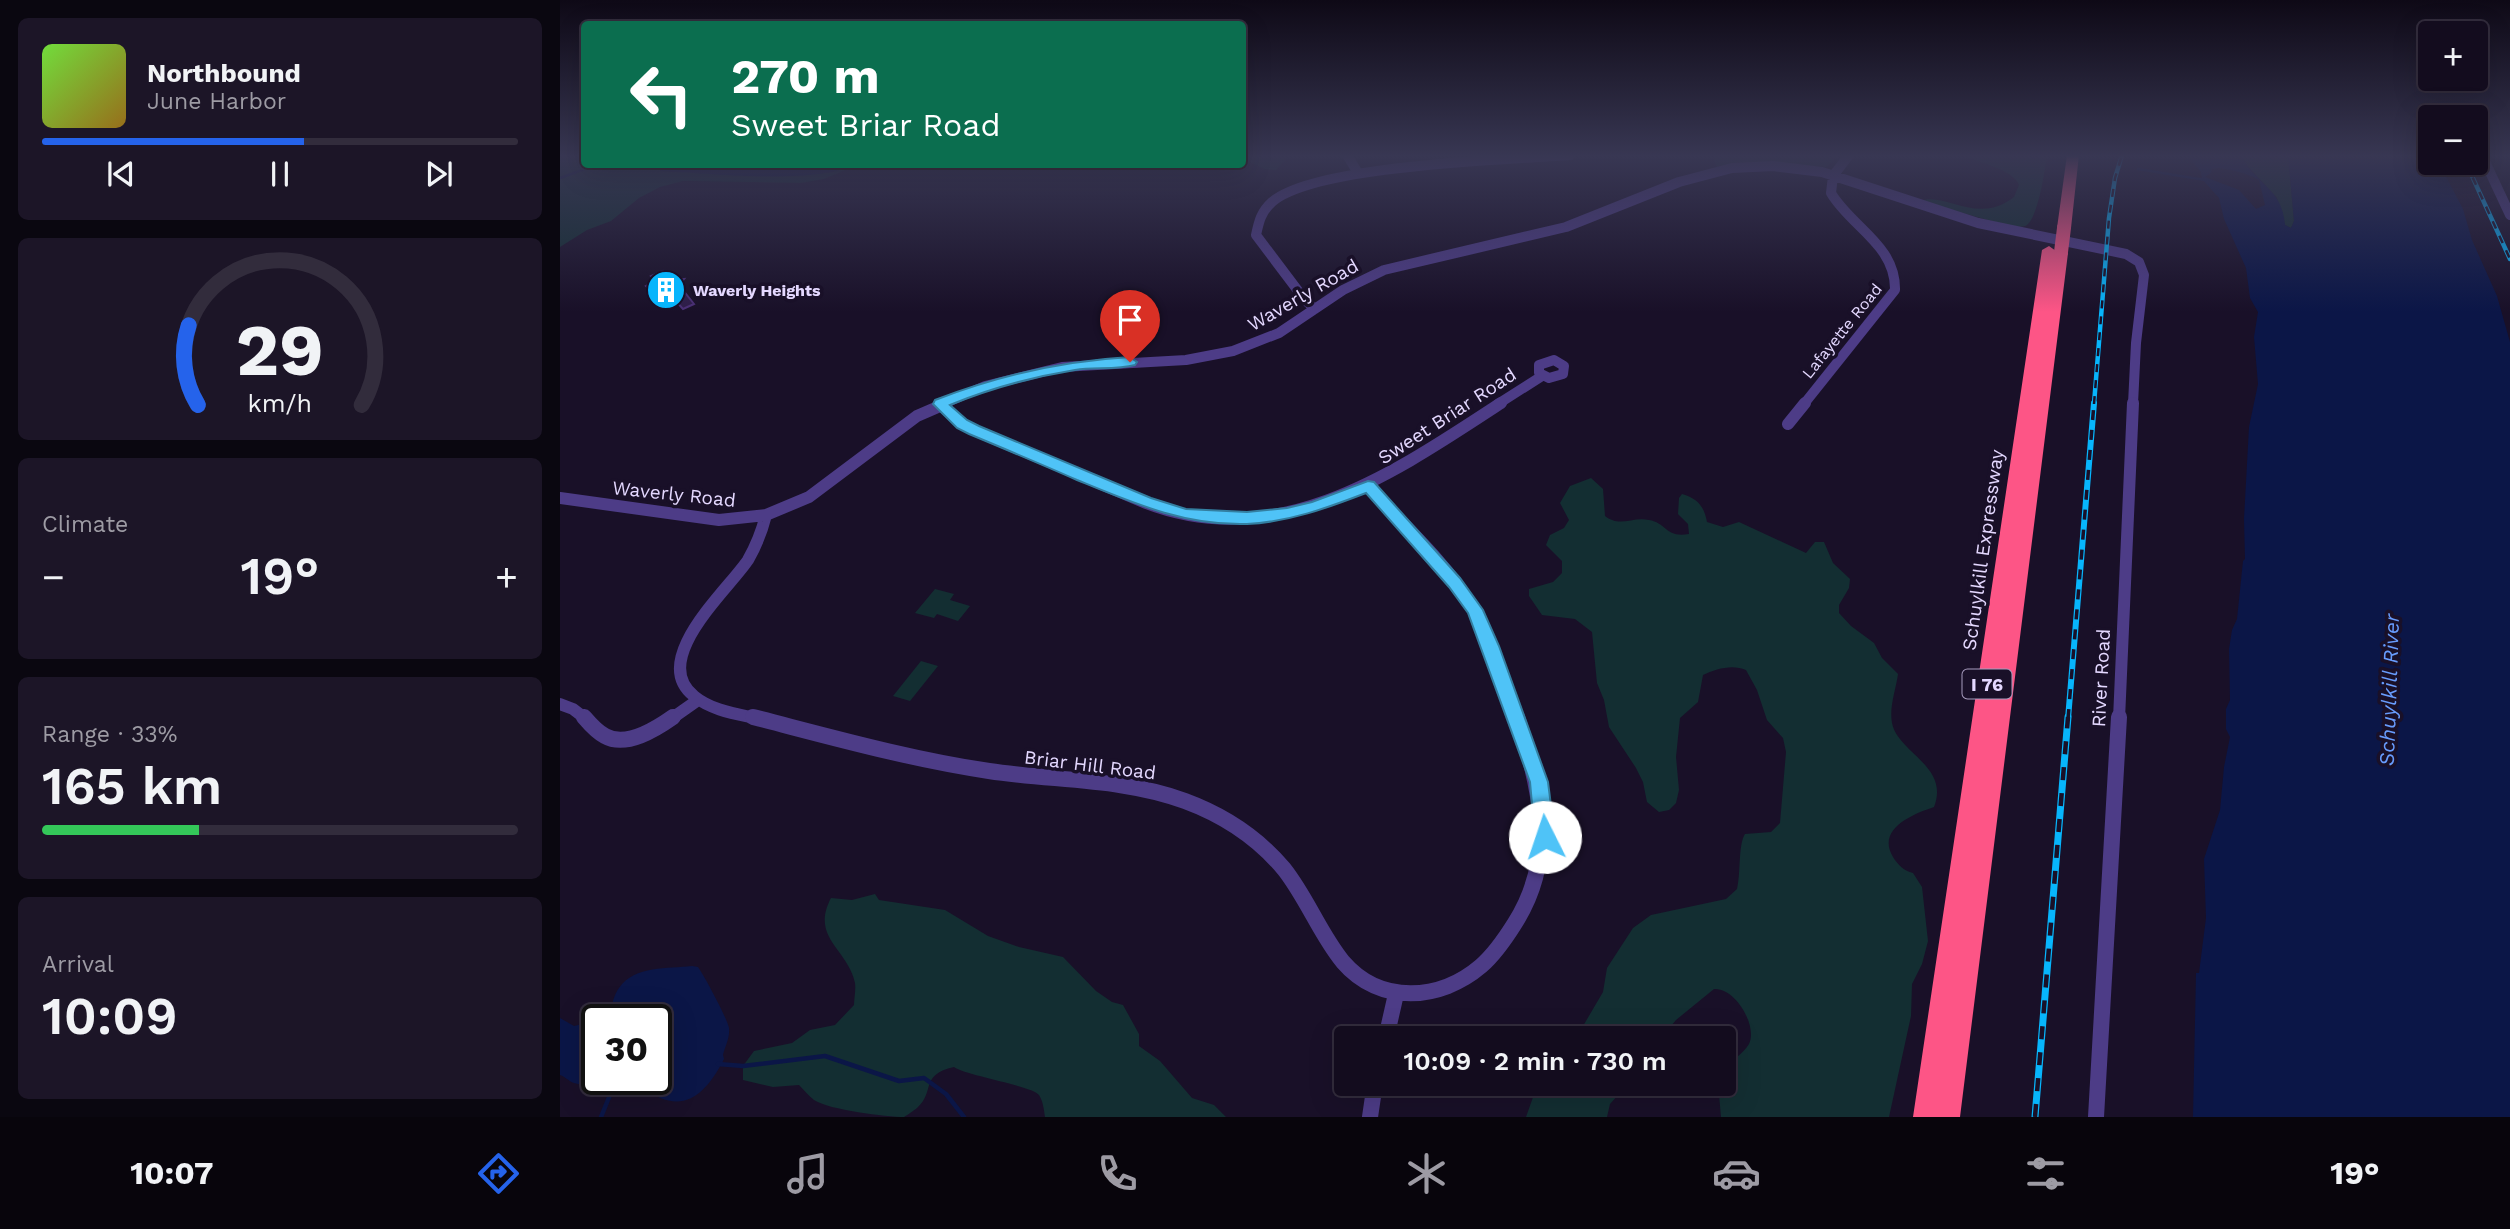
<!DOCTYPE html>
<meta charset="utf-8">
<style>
:root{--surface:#130c1e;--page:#1c1527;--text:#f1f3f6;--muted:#9d9ba4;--line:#322c3c;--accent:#2563eb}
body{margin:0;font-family:"Work Sans",sans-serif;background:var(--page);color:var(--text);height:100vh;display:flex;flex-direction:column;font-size:26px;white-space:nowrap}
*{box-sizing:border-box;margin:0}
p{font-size:23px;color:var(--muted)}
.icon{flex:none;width:38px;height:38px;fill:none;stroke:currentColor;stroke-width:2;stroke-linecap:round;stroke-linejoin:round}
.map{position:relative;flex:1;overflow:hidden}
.drawer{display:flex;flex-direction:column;gap:18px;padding:18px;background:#0a0710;width:560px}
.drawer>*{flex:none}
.top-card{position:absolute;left:21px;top:21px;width:665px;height:147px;border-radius:7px;box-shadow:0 7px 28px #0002,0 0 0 2px var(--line);background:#0b6e4f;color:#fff;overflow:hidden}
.fabs{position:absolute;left:1858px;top:21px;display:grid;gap:14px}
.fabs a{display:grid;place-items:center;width:70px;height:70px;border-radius:7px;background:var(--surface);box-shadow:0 7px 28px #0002,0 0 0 2px var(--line);font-size:35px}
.speed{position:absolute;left:21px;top:1004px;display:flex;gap:14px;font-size:35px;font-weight:700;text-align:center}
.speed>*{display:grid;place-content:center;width:91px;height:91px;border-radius:50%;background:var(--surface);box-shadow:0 7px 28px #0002,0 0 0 2px var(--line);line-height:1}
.speed .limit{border:4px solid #111;border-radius:10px;background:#fff;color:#111}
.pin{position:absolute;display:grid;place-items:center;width:60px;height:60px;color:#fff;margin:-72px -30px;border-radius:50% 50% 50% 0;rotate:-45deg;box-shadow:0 0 7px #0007}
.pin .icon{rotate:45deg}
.me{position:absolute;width:77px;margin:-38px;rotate:356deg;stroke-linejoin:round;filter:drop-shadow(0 0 5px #0008)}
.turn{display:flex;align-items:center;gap:24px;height:147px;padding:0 35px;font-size:32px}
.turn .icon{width:91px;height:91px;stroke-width:2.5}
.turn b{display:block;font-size:49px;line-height:60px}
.big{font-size:52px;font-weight:600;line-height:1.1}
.drawer .card{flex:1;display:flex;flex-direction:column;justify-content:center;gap:10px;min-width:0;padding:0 24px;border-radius:10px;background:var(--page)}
.drawer .dial{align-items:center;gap:0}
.dial svg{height:182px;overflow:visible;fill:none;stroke:var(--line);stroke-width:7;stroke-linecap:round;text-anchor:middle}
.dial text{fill:var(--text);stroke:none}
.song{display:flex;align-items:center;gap:21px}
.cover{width:84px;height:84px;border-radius:10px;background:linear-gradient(135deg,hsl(100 70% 55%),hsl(40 70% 35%))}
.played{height:7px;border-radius:4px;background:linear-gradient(90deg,var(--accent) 55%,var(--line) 55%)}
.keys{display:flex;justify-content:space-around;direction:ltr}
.heat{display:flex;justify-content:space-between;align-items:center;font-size:38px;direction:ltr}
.charge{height:10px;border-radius:5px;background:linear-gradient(90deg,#34c759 33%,var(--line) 0)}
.trip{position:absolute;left:774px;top:1026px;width:402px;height:70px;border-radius:7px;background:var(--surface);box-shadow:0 7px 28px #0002,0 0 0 2px var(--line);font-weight:600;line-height:70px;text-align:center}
.tabs{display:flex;height:112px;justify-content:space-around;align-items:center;background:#08050c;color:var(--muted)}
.tabs .icon{width:49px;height:49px}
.tabs .on{color:var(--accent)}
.tabs b{font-size:32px;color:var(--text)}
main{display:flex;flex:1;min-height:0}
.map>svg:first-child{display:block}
.green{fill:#132e32}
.water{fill:#0b1647;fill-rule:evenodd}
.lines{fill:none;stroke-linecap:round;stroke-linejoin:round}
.stream-far1{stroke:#0b1647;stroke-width:2.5}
.stream{stroke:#0b1647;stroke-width:4.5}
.building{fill:#2e1d49;stroke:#4a2f75;stroke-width:2}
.minor-far2{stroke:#4d3c87;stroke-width:10}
.minor-far1{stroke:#4d3c87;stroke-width:12}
.minor{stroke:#4d3c87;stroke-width:16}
.highway{fill:#fd5586;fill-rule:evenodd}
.rail-far2-casing{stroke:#07b5fc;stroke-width:4.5}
.rail-far1-casing{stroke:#07b5fc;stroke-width:6}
.rail-casing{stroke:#07b5fc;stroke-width:7}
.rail-far2{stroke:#191028;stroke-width:2.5;stroke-dasharray:8;stroke-linecap:butt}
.rail-far1{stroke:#191028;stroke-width:3.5;stroke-dasharray:10;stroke-linecap:butt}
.rail{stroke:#191028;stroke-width:4.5;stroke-dasharray:13;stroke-linecap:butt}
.highway-bridge{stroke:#fd5586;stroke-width:14}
.route{fill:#4fc3f7;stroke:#337fa1;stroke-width:2}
.labels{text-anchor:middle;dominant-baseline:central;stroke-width:7;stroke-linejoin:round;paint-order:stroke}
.far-poi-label{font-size:16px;font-weight:bold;fill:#e4d8ff;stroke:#191028;text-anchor:start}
.far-street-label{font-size:16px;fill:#e4d8ff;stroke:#191028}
.shield{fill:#191028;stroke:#a79cbe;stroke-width:2}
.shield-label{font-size:18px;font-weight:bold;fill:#e4d8ff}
.street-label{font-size:19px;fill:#e4d8ff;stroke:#191028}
.water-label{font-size:21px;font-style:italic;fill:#689cfd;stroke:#191028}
</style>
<main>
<section class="drawer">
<div class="card">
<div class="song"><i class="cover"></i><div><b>Northbound</b><p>June Harbor</p></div></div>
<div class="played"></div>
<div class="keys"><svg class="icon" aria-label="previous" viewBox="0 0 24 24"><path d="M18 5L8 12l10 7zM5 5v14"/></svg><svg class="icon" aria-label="pause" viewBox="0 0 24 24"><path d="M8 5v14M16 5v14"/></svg><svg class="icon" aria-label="next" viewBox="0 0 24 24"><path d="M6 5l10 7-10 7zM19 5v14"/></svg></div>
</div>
<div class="card dial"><svg viewBox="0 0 100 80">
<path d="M14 69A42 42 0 1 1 86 69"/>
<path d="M14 69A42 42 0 0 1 10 34" stroke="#2563eb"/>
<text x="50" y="56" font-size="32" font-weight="700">29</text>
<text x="50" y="72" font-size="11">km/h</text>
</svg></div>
<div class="card"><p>Climate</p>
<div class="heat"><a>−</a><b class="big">19°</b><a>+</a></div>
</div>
<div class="card"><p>Range · 33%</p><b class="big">165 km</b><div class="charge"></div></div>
<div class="card"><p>Arrival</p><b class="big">10:09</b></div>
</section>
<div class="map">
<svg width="1950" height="1117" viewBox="0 0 1950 1117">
<rect width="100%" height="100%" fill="#191028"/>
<!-- green -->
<path class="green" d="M0,155H24V164L100,165L98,167L101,171L226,175L267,173L298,165L264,179L241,183L123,181L100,187L79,198L51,221L27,230L0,247Z
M683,155H724L726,159L716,170L705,169L683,159Z
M1152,155H1279L1266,167L1206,162L1157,167Z
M1397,155H1487C1485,169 1478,221 1465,226C1462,227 1456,227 1453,227L1360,201C1385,191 1417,226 1454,197L1459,185C1453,169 1414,160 1397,155Z
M1682,155H1728L1734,221L1731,228L1725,225L1717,198L1684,162Z
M1031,478L1043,489L1045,516C1060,528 1073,516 1089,520C1107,523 1105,538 1129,534L1128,524L1118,514L1119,498L1122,494C1138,499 1144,506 1147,522L1163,527L1179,522L1246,553L1255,542H1264L1273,563L1290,579L1289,588L1279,605V613L1291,626L1314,643L1322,658L1338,674C1336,689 1329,707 1332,723C1338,753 1390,766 1374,807C1353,814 1316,829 1333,857C1338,865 1344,871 1353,873L1362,887L1368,941L1362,964L1352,984L1351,1016L1329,1117H1161L1158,1083H1164V1067C1171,1061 1184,1053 1189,1044C1198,1026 1175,987 1154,989L1116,1020L1101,1038H1016L1043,992L1047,968L1073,928L1091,915L1166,899L1177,889C1181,873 1178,845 1185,834L1211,832L1220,823L1226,752L1223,738L1207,720L1197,690L1186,670C1172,664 1156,669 1143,675L1138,702L1120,718L1116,757L1119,790L1116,803L1109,810L1099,812L1087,802L1083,782L1076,768L1049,727L1044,700L1037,683L1032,632L1015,619L982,615L969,596V589L993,582L1002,573V561L986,545L990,535L1004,528L1009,520L1000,503L1010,486Z
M375,589L394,594L390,600L410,606L398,621L377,614L374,618L355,613Z
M361,661L378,666L350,701L333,696Z
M315,894L319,900L385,910L428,936L459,947L503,957L536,991L552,1002L563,1005L579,1034V1046L600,1061L632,1098L654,1105L666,1117H485C484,1110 483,1101 479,1095C473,1086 407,1076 394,1067C359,1075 376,1091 357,1108C354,1110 348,1115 344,1117C327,1117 269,1110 254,1100C249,1096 244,1090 239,1085L213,1087L183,1080V1066L194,1051L232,1043L250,1030L275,1025L294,1005C294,999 296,990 295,983C288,949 250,938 271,898L292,900Z
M978,1083H1069L1050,1104L1047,1117H966Z"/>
<!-- water -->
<path class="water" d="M1627,155H1682C1691,182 1723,187 1725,225L1731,228L1734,221L1728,155H1871V163H1879L1903,209L1912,240L1937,296L1950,342V1117H1633L1636,973H1639L1646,918L1644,859L1660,810L1664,767L1670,737L1666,729V709L1670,700L1669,649L1672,630L1677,619L1683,561L1685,559L1684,519L1689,427L1698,384L1694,337L1698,312L1690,298L1686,268L1664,219L1659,198L1642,179L1641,172ZM1658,168C1672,170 1688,173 1699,180L1705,205L1696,209L1679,190L1645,177L1651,173L1652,169Z
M100,164H291V165C256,185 145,173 101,171L98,166Z
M132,966L138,967C145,977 167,1018 169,1028C170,1039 165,1046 163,1055L164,1059C144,1098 120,1117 81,1086C68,1091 29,1087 14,1083C8,1081 6,1077 0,1075V1018L14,1026L37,1021V1080H96V1020H39C55,1012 50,1000 59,988C75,965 108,969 132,966Z"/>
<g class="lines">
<!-- stream-far1 -->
<path class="stream-far1" d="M1578,169L1645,180
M0,178L38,164"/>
<!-- stream -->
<path class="stream" d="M158,1064L183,1066L265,1056L339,1081L364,1078L386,1094L404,1117
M41,1117L56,1080"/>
</g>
<!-- building -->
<path class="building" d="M103,271L115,280L124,279L119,285L134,304L123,309L115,300L104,305L86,286L96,281L91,276Z"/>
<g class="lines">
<!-- minor-far2 -->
<path class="minor-far2" d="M787,155L798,173
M1922,155L1950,215
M755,309L745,300L696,235C699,221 701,212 712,202C755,165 947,160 1010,155
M994,360L1004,366L1003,374L989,378L979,373V365Z
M383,404L425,386L502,367L626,360L673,351L719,333L783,290L824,270L1006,227L1119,182L1172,168L1213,166L1262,172L1418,223L1566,254L1579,262L1584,275L1576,343L1573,404
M938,404L982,376
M1244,404L1335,290C1336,245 1291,227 1271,193L1273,176L1289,155"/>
<!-- minor-far1 -->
<path class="minor-far1" d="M380,404L402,424L414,430L586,503C718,554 834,473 941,403
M1228,424L1245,403
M808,486C843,524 884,560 911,604C933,639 944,681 957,719
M0,498L159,520L206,515L249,497L357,416L387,403
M0,704L13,709L26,719
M111,719L138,700
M200,719C178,714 152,711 134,696C88,660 168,590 188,560C196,546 202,531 206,515
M1559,719L1573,403"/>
<!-- minor -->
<path class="minor" d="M24,717C30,724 37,732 45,736C66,748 96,729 113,717
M193,717C271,737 349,759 429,771C494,781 563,778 625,801C663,815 698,838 724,869C747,898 760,934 783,962C820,1005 880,1001 921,966C935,954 945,939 955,923C997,857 981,787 957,717
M826,1038L836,994
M810,1117L815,1083
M1536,1117L1559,717"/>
<!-- highway -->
<path class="highway" d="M1507,155H1519L1511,228L1504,232L1497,228Z
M1489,246L1496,251L1501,249L1508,253L1400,1117H1353L1482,250Z"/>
<defs>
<path id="rail-far2" d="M1906,163L1950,259
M1534,404L1549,218L1555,178L1562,155"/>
<path id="rail-far1" d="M1508,719L1534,403"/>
<path id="rail" d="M1475,1117L1508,717"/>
</defs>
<!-- rail-far2 casing -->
<use href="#rail-far2" class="rail-far2-casing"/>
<!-- rail-far1 casing -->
<use href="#rail-far1" class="rail-far1-casing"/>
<!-- rail casing -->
<use href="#rail" class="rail-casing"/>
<!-- rail-far2 -->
<use href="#rail-far2" class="rail-far2"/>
<!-- rail-far1 -->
<use href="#rail-far1" class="rail-far1"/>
<!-- rail -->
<use href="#rail" class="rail"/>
<!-- highway-bridge -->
<path class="highway-bridge" d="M1501,252L1504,228"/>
</g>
<!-- sky -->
<linearGradient id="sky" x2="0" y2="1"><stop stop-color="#0e0916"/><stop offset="0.5" stop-color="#383753"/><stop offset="1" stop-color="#383753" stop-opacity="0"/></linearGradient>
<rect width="1950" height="312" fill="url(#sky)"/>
<!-- route -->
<path class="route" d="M570,357L577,362L575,365C556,370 535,367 515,370C472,377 431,388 390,405L407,420L419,426L591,498L626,509L687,512L727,508L752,502L808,481L814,482L900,578L923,610L939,646L988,782L995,837L992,844L985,846L978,844L975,837L970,782L908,613L889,587L806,493C767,508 729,522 687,524C625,526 573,503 517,480C481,464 445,449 409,434L397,428L373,404L375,400C439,375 501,361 570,357Z"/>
<!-- icons -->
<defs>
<symbol id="building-disc" viewBox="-11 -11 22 22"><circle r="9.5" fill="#07b5fc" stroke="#191028"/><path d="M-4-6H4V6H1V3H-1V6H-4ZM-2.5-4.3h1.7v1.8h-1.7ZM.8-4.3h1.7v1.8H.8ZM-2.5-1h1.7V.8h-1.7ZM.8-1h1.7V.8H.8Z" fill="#fff"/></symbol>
</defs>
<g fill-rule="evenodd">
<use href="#building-disc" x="84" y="268" width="44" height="44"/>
</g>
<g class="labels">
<!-- far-poi labels -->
<g class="far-poi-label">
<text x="133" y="290">Waverly Heights</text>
</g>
<!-- far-street labels -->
<g class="far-street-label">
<text transform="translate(1282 331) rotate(-51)">Lafayette Road</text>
</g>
<!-- shield labels -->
<rect class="shield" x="1402.5" y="669.5" width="49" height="29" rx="5"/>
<g class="shield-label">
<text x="1427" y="684">I 76</text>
</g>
<!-- street labels -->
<g class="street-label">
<text transform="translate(743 295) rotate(-30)">Waverly Road</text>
<text transform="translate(887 416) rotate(-33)">Sweet Briar Road</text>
<text transform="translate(114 494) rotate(6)">Waverly Road</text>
<text transform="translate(1423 550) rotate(-82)">Schuylkill Expressway</text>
<text transform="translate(1541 678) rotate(-87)">River Road</text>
<text transform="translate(530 765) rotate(7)">Briar Hill Road</text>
</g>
<!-- water labels -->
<g class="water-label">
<text transform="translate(1829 690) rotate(-88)">Schuylkill River</text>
</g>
</g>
</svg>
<div class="fabs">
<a>+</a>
<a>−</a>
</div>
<div class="speed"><div class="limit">30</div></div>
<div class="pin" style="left:570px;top:362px;background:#d93025"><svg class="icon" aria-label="arrive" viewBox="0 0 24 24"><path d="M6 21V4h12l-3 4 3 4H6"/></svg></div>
<svg class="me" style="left:985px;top:837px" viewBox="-20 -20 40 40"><circle r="19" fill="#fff"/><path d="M0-13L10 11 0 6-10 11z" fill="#4fc3f7"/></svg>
<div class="trip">10:09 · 2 min · 730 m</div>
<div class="top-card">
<div class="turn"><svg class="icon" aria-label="left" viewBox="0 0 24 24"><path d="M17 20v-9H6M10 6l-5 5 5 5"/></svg><div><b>270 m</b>Sweet Briar Road</div></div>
</div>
</div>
</main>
<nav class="tabs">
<b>10:07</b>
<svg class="icon on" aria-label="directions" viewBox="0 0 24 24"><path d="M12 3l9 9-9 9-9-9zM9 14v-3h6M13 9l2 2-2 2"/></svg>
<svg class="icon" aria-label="music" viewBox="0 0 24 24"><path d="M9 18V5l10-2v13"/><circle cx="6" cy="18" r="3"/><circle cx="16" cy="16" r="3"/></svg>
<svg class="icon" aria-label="phone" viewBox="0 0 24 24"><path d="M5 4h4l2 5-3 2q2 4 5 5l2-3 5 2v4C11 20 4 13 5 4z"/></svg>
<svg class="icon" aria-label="climate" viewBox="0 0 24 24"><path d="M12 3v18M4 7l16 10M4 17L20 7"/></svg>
<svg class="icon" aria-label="car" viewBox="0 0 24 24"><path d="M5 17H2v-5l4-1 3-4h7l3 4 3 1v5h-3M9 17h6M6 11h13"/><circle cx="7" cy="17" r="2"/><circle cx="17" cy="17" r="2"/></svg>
<svg class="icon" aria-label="filters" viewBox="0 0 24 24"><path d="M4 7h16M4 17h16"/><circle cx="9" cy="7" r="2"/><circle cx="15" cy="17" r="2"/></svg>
<b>19°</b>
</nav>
